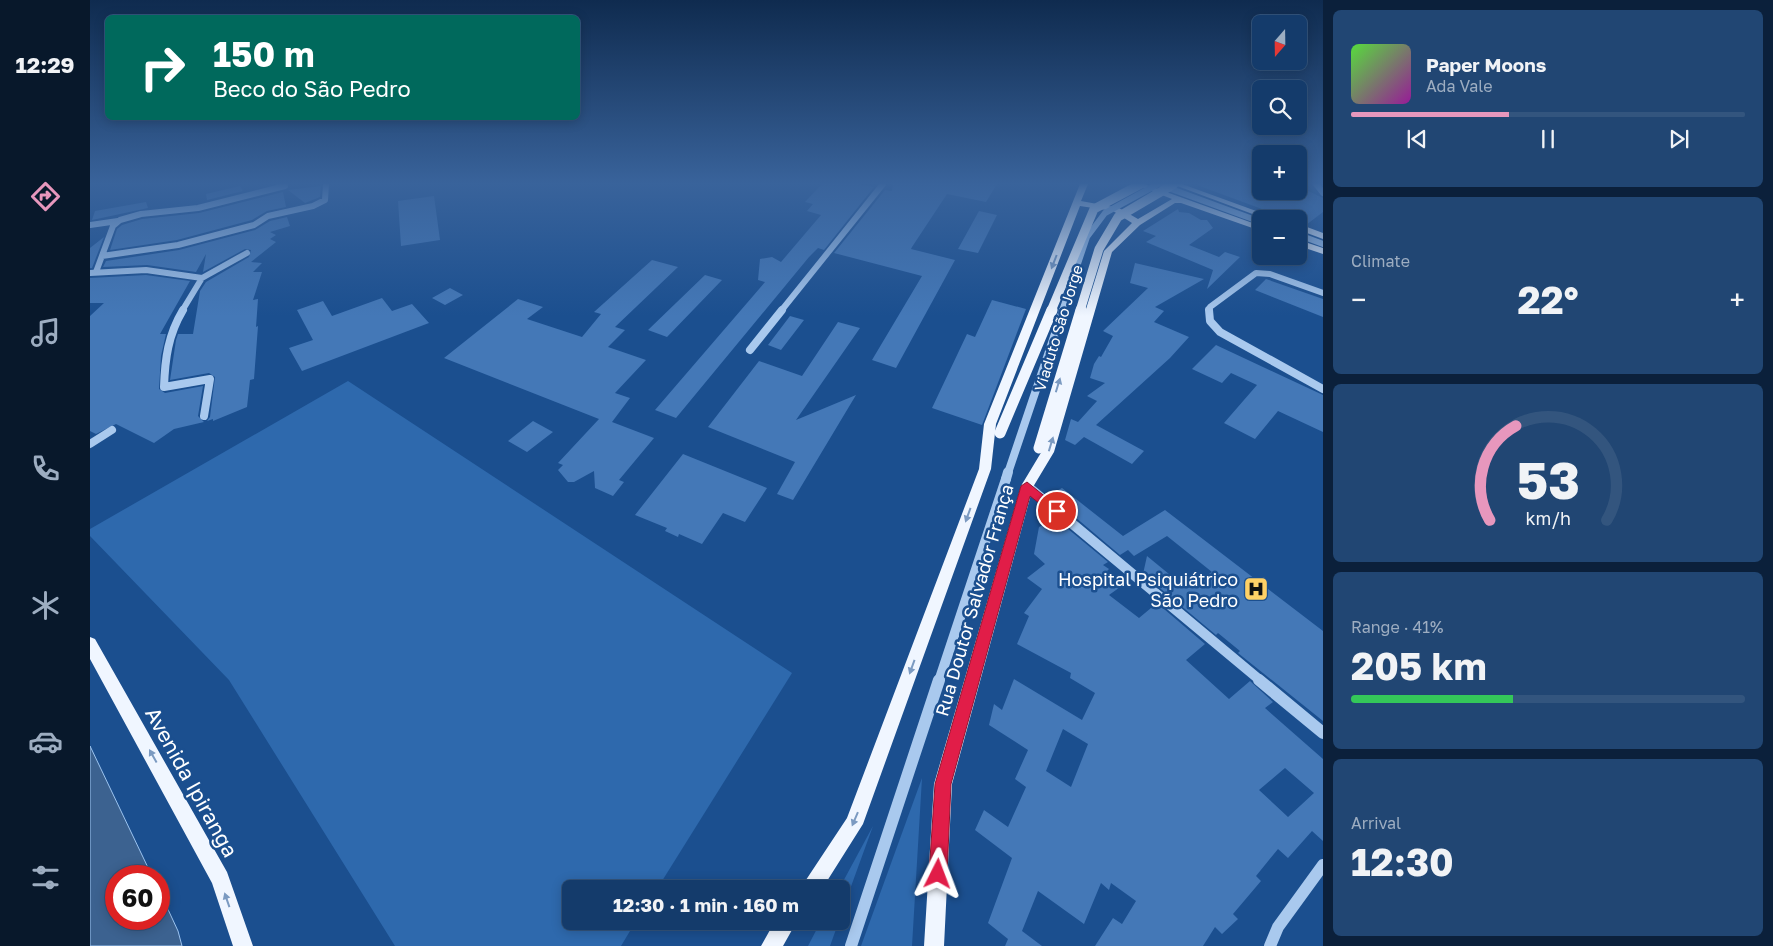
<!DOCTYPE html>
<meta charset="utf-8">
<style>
:root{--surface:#143b6b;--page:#214673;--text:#f1f3f6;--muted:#9dadc1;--line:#33557e;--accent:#e797bd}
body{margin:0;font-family:"Golos Text",sans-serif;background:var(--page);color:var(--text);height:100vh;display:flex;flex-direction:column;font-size:19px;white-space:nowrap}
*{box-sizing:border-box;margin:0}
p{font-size:16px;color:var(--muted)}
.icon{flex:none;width:28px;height:28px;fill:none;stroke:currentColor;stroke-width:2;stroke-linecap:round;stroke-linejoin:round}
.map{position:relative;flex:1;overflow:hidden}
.drawer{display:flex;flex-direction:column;gap:10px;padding:10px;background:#0b203b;width:450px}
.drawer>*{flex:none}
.hud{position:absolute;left:15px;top:15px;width:475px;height:105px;border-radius:8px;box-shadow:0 2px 12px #0003,0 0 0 1px var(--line);background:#00695c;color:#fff;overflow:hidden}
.needle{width:32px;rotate:200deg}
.fabs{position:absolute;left:1162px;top:15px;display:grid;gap:10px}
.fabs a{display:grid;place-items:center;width:55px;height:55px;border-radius:8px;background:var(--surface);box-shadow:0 2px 12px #0003,0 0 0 1px var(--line);font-size:25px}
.speed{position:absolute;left:15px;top:865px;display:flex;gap:10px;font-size:25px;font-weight:700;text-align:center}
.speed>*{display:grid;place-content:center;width:65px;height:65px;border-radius:50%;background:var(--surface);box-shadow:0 2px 12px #0003,0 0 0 1px var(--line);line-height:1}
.speed .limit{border:8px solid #d22;background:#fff;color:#111}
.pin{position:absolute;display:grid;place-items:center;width:42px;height:42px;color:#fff;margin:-21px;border:2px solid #fff;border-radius:50%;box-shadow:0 1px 5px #0007}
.me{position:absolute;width:55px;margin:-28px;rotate:3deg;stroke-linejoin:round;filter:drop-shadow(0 0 4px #0008)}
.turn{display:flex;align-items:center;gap:18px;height:105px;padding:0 25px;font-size:22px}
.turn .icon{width:65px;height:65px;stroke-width:2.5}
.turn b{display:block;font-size:35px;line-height:42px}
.big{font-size:38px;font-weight:700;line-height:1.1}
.drawer .tile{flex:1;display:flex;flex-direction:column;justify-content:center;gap:8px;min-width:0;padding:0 18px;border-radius:8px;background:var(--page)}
.drawer .dial{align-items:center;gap:0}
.dial svg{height:130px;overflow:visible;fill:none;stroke:var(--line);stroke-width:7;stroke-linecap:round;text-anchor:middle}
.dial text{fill:var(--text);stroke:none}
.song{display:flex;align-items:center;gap:15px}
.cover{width:60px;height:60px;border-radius:8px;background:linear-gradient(135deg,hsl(110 70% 55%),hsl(300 70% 35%))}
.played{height:5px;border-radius:2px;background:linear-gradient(90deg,var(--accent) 40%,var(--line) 40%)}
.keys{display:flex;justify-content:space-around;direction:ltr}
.heat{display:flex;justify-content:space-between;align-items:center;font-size:28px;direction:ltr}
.charge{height:8px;border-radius:4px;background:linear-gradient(90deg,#34c759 41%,var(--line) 0)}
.trip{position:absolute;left:472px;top:880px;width:288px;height:50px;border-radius:8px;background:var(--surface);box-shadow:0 2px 12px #0003,0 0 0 1px var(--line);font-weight:700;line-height:50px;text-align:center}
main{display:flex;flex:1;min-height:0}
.dock{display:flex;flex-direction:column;width:90px;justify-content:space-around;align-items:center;background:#08182b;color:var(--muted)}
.dock .icon{width:35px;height:35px}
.dock .active{color:var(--accent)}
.dock b{font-size:22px;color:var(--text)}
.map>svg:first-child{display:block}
.green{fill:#2e69ad}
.water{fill:#3c6290;stroke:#9cc4f0}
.building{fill:#4478b7;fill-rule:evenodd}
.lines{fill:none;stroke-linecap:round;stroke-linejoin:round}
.minor-far3{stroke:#a9c9ee;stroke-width:6}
.minor-far2{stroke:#a9c9ee;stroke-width:8}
.minor-far1{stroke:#a9c9ee;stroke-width:10}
.minor{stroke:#a9c9ee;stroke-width:12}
.major{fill:#f0f6ff;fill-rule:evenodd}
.minor-bridge-far2{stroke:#a9c9ee;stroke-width:6}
.minor-bridge-far1{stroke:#a9c9ee;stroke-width:8}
.minor-bridge{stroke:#a9c9ee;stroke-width:10}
.major-bridge-far1{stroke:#f0f6ff;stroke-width:9}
.major-bridge{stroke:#f0f6ff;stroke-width:11}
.oneway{fill:#7b9ac1}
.route{fill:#e11d48;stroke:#92132f}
.labels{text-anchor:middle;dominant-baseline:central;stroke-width:5;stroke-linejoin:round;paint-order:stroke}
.far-street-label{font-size:15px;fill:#fff;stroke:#1b4f8f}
.poi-label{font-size:18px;fill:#fff;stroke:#1b4f8f;text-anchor:end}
.street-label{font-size:18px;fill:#fff;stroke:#1b4f8f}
.near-street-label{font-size:21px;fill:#fff;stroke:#1b4f8f}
</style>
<main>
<nav class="dock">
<b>12:29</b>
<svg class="icon active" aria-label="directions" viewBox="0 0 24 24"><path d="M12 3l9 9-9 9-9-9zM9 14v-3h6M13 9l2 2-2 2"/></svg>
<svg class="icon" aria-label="music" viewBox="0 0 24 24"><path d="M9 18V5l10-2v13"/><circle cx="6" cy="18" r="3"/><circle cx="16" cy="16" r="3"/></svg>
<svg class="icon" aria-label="phone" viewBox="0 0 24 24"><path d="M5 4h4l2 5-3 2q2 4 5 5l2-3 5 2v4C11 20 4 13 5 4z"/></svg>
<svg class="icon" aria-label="climate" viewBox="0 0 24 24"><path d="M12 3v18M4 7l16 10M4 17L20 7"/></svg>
<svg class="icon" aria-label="car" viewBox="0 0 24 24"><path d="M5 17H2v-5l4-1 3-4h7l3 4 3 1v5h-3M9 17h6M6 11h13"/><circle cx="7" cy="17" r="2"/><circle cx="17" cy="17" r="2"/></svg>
<svg class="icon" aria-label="filters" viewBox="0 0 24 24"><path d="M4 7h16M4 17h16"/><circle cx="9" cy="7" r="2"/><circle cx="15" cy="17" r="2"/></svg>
</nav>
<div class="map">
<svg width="1233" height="946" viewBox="0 0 1233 946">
<rect width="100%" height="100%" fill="#1b4f8f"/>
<!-- green -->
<path class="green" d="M258,381L702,673L567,889H481V921H546L531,946H305L139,680L0,536V529Z
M832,778L822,946H771Z
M783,826L751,914V889H749Z
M731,921H749L740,946H718Z"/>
<!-- water -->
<path class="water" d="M0,746L62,876H26V919H69V890L88,931L92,946H0Z"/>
<!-- building -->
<path class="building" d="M732,184H768L784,187L734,250L728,248L719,257L586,418L565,410L675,282L668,280L670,259L682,257L691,262L731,215L717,211L723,204L715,202Z
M803,184H907L896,202L857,194L822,247L821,249L865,260L806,368L782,360L832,276L744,253L795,190L802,191Z
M1107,184H1171V191L1214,189L1233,198V212L1216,225L1209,222V219H1199L1107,185Z
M150,186L153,191L117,200L116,194Z
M231,186L230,197L215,203L198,190Z
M193,192L196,207L177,211L162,220L87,240L20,250L27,229L32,225L52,219L109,213Z
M344,196L350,240L311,246L308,201Z
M56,202L58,208L2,220L5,211Z
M1088,209L1089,212L1099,213L1111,220H1117L1123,228L1099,245L1129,257L1135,252L1150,257L1117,289L1123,270L1056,242L1066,236L1053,231Z
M889,211L907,215L888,253L868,249Z
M197,217L200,226L180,232L186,235L180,239L186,242L161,262L172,263L163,272H172L163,300L168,299L166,327L168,326L164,379L160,380L157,407L123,421V419L117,421L120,417L125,377L119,373L80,380L86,340L88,334H103L110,291L116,282L159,257L161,250L155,249L113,272L116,254L106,272L57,265L13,267L16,261L89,250L165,230L180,221Z
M14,237L2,268H0V248Z
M562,260L588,267L525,327L535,330L518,347L556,360L525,393L540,398L522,422L564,438L529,480L534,482L523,496L505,488L504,471L484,482H478L468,470L473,465L468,463L509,419L354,358L428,299L453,307L437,319L492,337L511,314L504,312Z
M1045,263L1114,279L1065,307L1074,311L1064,322L1099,337L1080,358L1006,425L1054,451L1042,464L994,437L985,445L975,440L981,419L988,422L1007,401L997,396L1015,383L1000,378L1004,364L1009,356L1011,357L1023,336L1013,331L1058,288L1040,283Z
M56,275L100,281L70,334H76L71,356L69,389L75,393L113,386L108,416L114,422L84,429L64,443L26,424L6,434L0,431V316L14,303H0V278Z
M615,275L632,280L577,337L558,330Z
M1176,279L1233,299V317L1165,290Z
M360,288L373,295L355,305L342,298Z
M292,298L302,311L322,304L339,323L212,371L199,348L223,340L207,310L233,301L242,316Z
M902,300L936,309L892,425L842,408L877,334L885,337Z
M700,316L714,320L691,350L678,345Z
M748,322L770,328L706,420L766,395L703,500L687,494L705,462L618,427L669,361L712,376Z
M1126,345L1233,395V432L1188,411L1165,439L1134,423L1167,385L1141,373L1132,383L1102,369Z
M443,421L463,432L437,452L418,441Z
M593,454L677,488L655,522L633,513L612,544L589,534L588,537L575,531L577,528L545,515Z
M972,488L1033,536L1075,510L1233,631V721L1148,653L1150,651L1128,633L1126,635L1053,574L1057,556L1096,588L1122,572L1077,536L1044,556L1038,550L1030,555L959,495Z
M966,519L1018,562L1013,565L1019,569L1017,571L1033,585L1019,595L1049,618L1067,603L1115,644L1096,660L1139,699L1160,681L1183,702L1175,708L1233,759V841L1222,831L1198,858L1188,849L1166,876L1171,881L1143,914L1148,919L1132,934L1125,927L1113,946H1005L1023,918L1032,924L1046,901L1021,883L1019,890L1011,883L994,924L948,891L932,931L952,946H915L918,939L898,923L922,858L885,830L894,810L918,827L936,787L925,779L938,750L899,725L904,704L912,710L924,679L992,720L1005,693L980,678L981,673L927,644L939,616L934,613L952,589L937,578L955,564L944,554L949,527ZM973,729L998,744L981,787L956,771ZM1195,768L1224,793L1198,817L1169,790Z"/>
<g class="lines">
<!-- minor-far3 -->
<path class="minor-far3" d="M1226,184L1233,193
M1073,186L1171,222
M0,225L28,221
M1209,235L1233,244
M12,256L88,245L164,225L178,216L223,206L235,200L236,184
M6,272L23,226L30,220L51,214L108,208L195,186
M0,273L56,270L112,278
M92,311L112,278L157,253
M691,311L793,184
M1119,311L1120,307L1166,273L1180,274L1233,293"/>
<!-- minor-far2 -->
<path class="minor-far2" d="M93,310C78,335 75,359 74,387L120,379L114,416
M1119,310L1120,321L1130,332L1233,389
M660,350L692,310
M0,444L22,430"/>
<!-- minor-far1 -->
<path class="minor-far1" d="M937,486L1171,681
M849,681L916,479"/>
<!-- minor -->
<path class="minor" d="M1169,680L1233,733
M761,946L849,680
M1180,946L1188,927L1233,865"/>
<!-- major -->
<path class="major" d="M990,184H998L991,201L1029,208L1048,219L1082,199L1044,184H1054L1171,226V231L1091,203H1085L1050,225L1022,252L964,452L943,487L862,784L854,946H834L844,784L931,486L952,451L1014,251L1042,223L1023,211L990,206L906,424L901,469L773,824L732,889H710L757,818L889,469L894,424Z
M1082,184H1092L1188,219H1176Z
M1209,224L1233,233V239L1209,230Z
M1209,240L1233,248V254L1209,246Z
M0,637L5,639L137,872L163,946H143L122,883L0,659Z
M685,921H707L693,946H671Z"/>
<!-- minor-bridge-far2 -->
<path class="minor-bridge-far2" d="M972,311L997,237L1015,213L1068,184"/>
<!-- minor-bridge-far1 -->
<path class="minor-bridge-far1" d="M918,473L973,310"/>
<!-- minor-bridge -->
<path class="minor-bridge" d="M916,479L918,472"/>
<!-- major-bridge-far1 -->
<path class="major-bridge-far1" d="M961,311L1004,209L1051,184
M990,311L1009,249L1028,217L1084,184"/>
<!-- major-bridge -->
<path class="major-bridge" d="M910,433L962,310
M949,448L991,310"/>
</g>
<!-- one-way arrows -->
<defs><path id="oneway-solid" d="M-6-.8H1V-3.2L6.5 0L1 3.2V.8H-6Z" transform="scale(1.25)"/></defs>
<g class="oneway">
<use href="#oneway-solid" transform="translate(964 262) rotate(111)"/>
<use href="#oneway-solid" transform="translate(968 385) rotate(-73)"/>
<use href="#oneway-solid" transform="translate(961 444) rotate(-73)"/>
<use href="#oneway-solid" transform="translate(878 515) rotate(110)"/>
<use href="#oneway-solid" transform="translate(822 667) rotate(110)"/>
<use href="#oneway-solid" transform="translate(63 756) rotate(-119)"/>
<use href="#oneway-solid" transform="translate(765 819) rotate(113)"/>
<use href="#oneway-solid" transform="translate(137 900) rotate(-109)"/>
</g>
<!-- sky -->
<linearGradient id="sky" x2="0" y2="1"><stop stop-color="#0f2b4f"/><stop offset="0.58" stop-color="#39639b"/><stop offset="1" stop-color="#39639b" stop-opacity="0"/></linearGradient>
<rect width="1233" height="316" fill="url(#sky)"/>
<!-- route -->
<path class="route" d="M937,482L973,511L967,516L963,514L940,496L861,784L857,874L854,880L848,883L842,880L839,874L845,784L931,486Z"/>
<!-- icons -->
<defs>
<symbol id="hospital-square" viewBox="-11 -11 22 22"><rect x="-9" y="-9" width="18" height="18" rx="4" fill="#ffd166" stroke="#1b4f8f"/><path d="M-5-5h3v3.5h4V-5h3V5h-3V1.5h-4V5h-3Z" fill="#111"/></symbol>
</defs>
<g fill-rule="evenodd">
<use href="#hospital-square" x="1152" y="575" width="28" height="28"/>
</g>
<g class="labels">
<!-- far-street labels -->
<g class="far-street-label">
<text transform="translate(968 328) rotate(-73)">Viaduto São Jorge</text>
</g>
<!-- poi labels -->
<g class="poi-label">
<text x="1148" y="579">Hospital Psiquiátrico<tspan x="1148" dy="21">São Pedro</tspan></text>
</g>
<!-- street labels -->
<g class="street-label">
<text transform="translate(884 600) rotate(-74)">Rua Doutor Salvador França</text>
</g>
<!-- near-street labels -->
<g class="near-street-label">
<text transform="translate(102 782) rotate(61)">Avenida Ipiranga</text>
</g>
</g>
</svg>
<div class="fabs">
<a><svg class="needle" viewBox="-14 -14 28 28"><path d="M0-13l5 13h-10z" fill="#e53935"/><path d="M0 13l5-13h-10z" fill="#9dadc1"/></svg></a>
<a><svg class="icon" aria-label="search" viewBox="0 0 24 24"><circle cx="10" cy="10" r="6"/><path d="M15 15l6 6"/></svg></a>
<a>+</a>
<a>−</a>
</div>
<div class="speed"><div class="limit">60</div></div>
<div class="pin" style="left:967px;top:511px;background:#d93025"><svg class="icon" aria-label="arrive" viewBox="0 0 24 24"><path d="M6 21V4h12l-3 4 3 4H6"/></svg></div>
<svg class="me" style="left:848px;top:874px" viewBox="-20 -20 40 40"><path d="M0-17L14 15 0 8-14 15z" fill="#e11d48" stroke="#fff" stroke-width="4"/></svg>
<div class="trip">12:30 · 1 min · 160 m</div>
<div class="hud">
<div class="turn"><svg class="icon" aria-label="right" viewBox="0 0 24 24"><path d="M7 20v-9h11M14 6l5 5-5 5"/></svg><div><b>150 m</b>Beco do São Pedro</div></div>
</div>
</div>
<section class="drawer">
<div class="tile">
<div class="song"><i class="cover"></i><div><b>Paper Moons</b><p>Ada Vale</p></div></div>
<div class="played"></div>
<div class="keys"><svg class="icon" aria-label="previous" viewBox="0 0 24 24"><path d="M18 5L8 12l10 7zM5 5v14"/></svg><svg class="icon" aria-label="pause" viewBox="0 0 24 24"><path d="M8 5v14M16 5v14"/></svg><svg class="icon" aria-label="next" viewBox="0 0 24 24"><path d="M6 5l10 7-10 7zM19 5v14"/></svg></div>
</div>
<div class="tile"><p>Climate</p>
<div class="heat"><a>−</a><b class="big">22°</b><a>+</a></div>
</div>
<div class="tile dial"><svg viewBox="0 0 100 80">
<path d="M14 69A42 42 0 1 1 86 69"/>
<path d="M14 69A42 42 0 0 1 30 11" stroke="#e797bd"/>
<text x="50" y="56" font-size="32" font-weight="700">53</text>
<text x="50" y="72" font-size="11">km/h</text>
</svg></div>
<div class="tile"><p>Range · 41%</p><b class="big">205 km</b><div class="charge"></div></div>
<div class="tile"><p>Arrival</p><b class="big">12:30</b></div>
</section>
</main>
